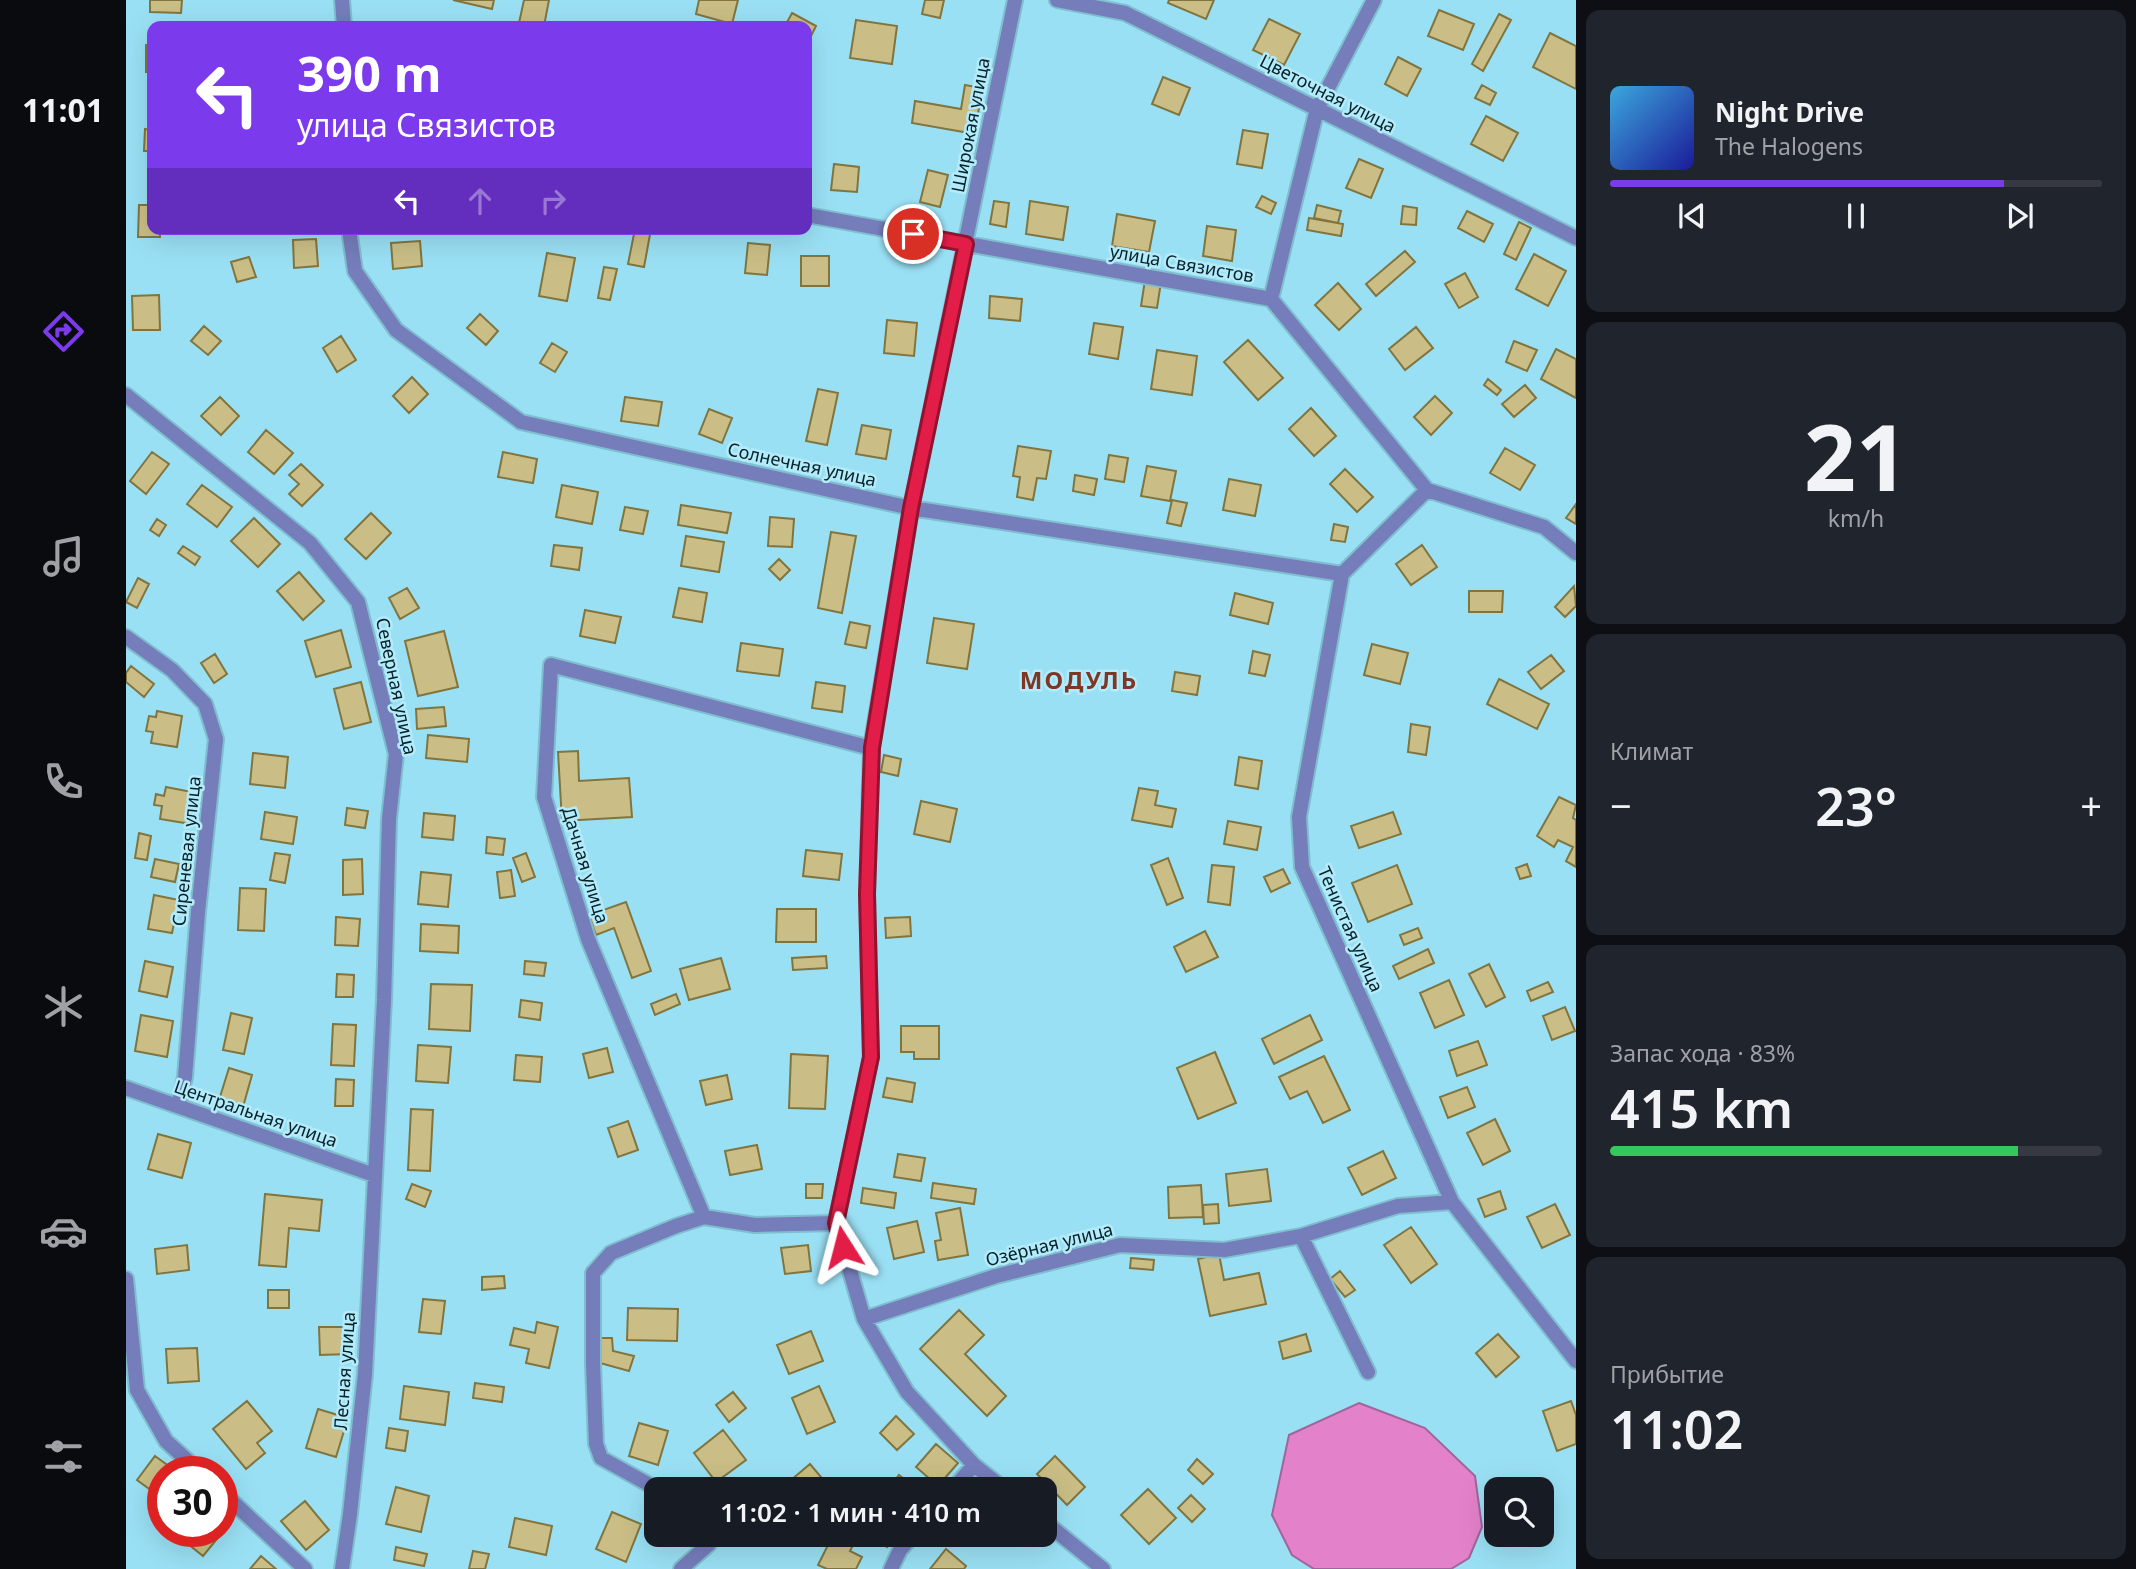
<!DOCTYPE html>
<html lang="ru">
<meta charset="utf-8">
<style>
:root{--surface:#171b24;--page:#20242c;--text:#f1f3f6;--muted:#9ea1a6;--line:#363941;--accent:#7c3aed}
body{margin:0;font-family:"Noto Sans",sans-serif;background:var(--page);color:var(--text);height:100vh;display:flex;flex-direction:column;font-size:26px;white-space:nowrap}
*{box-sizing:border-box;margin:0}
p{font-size:23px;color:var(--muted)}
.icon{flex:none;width:38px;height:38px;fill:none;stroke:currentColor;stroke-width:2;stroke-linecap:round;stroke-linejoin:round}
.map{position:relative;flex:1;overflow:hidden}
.sheet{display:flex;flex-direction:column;gap:10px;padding:10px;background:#0d0f14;width:560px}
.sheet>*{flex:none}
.hud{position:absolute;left:21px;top:21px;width:665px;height:214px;border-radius:14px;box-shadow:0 7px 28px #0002;background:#7c3aed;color:#fff;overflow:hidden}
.tools{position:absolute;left:1358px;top:1477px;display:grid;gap:14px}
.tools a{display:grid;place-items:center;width:70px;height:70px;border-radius:14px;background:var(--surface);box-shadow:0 7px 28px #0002;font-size:35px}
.speed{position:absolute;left:21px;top:1456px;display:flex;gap:14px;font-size:35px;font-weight:700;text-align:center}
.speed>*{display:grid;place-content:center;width:91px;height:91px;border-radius:50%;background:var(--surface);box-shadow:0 7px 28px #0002;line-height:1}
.speed .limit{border:10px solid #d22;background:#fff;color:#111}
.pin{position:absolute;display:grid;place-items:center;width:60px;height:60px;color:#fff;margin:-30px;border:4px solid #fff;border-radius:50%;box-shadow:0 2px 7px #0007}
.me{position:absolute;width:77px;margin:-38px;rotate:351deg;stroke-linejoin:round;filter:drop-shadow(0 0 5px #0008)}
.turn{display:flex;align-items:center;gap:24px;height:147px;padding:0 35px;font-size:32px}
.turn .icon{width:91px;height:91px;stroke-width:2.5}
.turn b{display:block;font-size:49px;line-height:60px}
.lanes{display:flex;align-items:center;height:66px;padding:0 35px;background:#0003;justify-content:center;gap:35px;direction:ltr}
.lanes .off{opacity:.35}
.big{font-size:52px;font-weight:600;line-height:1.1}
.sheet .tile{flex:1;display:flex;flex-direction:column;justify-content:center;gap:10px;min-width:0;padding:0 24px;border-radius:14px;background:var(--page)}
.sheet .dial{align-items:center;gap:0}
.dial b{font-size:91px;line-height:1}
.song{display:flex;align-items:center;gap:21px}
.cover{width:84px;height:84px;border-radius:10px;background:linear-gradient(135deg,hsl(200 70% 55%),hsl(240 70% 35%))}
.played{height:7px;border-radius:4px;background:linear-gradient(90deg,var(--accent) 80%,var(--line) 80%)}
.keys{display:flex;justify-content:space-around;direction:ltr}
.heat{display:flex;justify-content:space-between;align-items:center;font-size:38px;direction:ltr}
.charge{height:10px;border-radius:5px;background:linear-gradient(90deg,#34c759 83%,var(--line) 0)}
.trip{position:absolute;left:518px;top:1477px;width:413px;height:70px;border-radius:14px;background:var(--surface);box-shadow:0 7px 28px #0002;font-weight:600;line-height:70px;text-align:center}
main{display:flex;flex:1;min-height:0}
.dock{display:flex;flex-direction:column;width:126px;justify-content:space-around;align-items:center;background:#090b0e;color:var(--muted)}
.dock .icon{width:49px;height:49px}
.dock .on{color:var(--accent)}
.dock b{font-size:32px;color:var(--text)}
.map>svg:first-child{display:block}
.water{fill:#e382ca;stroke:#a0659a;stroke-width:2}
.building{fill:#cabe86;stroke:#81753f;stroke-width:2}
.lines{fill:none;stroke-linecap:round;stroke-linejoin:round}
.street-casing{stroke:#7fbecf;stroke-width:18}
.street{stroke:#757dbb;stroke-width:14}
.route-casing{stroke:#92132f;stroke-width:18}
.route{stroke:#e11d48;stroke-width:12}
.labels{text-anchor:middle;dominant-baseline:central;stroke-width:5;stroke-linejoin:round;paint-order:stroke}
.street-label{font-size:18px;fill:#042229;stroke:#b4ebfb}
.district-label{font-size:24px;font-weight:bold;letter-spacing:2px;fill:#7c3824;stroke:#b4ebfb}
</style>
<main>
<nav class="dock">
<b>11:01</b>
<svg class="icon on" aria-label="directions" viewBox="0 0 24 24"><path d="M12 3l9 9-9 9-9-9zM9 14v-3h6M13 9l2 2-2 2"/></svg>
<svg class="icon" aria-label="music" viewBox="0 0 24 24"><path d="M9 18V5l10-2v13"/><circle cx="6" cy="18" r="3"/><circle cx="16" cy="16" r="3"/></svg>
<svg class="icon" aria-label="phone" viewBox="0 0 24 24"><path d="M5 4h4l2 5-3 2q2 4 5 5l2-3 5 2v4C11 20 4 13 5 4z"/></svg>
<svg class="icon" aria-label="climate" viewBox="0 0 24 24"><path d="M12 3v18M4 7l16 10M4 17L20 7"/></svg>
<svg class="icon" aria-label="car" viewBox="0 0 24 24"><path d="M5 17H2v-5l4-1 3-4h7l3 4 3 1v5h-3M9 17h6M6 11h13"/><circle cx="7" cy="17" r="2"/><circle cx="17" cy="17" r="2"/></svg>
<svg class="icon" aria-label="filters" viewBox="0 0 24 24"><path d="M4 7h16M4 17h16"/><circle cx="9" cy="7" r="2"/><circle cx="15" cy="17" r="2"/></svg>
</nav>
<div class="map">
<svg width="1450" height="1569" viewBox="0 0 1450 1569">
<rect width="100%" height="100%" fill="#9ae0f4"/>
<!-- water -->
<path class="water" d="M1233,1403L1299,1428L1349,1476L1356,1527L1343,1558L1325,1569H1188L1166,1555L1146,1515L1163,1435Z"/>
<!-- building -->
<path class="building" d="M24,0H56L55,13L24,12Z
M327,0H368L366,9Z
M398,0H423L418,26L393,23Z
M573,0H612L606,24L570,14Z
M799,0H818L814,18L796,14Z
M1043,0H1088L1080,19L1042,3Z
M1313,10L1348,24L1337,50L1302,36Z
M666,13L690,26L681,44V26H659Z
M1373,14L1385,20L1357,71L1346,64Z
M1143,19L1174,34L1158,65L1127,50Z
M730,20L771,26L766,64L724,58Z
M1424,33L1450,46V89L1407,67Z
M20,45H26V72H20Z
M1272,57L1295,69L1281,96L1259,84Z
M1037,77L1064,88L1053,115L1026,104Z
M839,85L856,88L849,134L786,123L789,101L835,109Z
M1356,85L1370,93L1364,105L1349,98Z
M1360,116L1392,133L1377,161L1345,144Z
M19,129L26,130V151H18Z
M1117,130L1142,134L1136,168L1111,164Z
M1233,159L1257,169L1245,198L1220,188Z
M708,164L733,167L731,192L705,190Z
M802,170L822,175L814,207L794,202Z
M1136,196L1150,203L1145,214L1130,207Z
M868,201L883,203L880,227L864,224Z
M904,201L942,207L937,240L900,234Z
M13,205H26V229H34V237H12Z
M1191,205L1215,211L1212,223L1188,218Z
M1277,206L1291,208L1290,225L1275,224Z
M1341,211L1367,224L1358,242L1332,228Z
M991,214L1029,221L1023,252L986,246Z
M1183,218L1217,224L1215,236L1181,230Z
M1393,222L1405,228L1390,260L1378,254Z
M1081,226L1110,230L1106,261L1077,256Z
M509,229H525L518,267L502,264Z
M190,239L192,266L168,268L167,240Z
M294,241L296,266L267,269L265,243Z
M622,243L644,245L641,275L619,273Z
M1279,251L1289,262L1250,296L1240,284Z
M421,253L449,258L441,301L413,296Z
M1408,254L1440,271L1422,306L1390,289Z
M675,256H703V286H675Z
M123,257L130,277L111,282L105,262Z
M478,267L491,269L484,300L472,298Z
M1339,273L1352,297L1333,308L1319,284Z
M1019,280L1035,282L1031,308L1015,306Z
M1212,283L1235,309L1213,330L1189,305Z
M33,295L34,330H7L6,296Z
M864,296L896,299L894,321L863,318Z
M354,314L372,331L360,345L341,328Z
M761,320L791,323L788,356L758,353Z
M968,323L997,327L992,359L963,354Z
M78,326L95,341L82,355L65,341Z
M1290,327L1307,348L1279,370L1263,349Z
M215,336L230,360L211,372L197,348Z
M1122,340L1157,378L1132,400L1098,362Z
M1388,341L1411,350L1401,371L1380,362Z
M426,343L441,352L429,372L414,363Z
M1430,349L1450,359V398L1415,379Z
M1031,350L1071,356L1066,395L1025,389Z
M286,377L302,394L283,413L267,396Z
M1362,379L1375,390L1371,395L1358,385Z
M1399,385L1410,398L1388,417L1376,404Z
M692,389L712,393L701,445L680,441Z
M1309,396L1326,413L1305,435L1288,417Z
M94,397L113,416L95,435L75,416Z
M499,397L536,402L532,426L495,421Z
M1185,408L1210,436L1188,456L1163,429Z
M583,409L606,418L596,443L573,434Z
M736,425L765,430L760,459L730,454Z
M140,430L167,453L148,474L122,452Z
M892,446L925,451L920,479L911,478L907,500L891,497L894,477L887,476Z
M1379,448L1409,465L1394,490L1364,473Z
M26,452L43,464L20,494L4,481Z
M377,452L411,459L407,483L372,477Z
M983,455L1002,458L998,482L979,479Z
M175,464L197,485L176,506L163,494L173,484L163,475Z
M1021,466L1050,471L1044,501L1015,496Z
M1219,469L1247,497L1231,512L1204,484Z
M949,475L971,479L968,495L947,491Z
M1103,479L1135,485L1129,516L1097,510Z
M76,485L106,507L91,527L61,504Z
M436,485L472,492L466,524L430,517Z
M1046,500L1061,503L1055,526L1041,523Z
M1450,504V524L1440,518Z
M555,505L605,513L601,533L552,525Z
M499,507L522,511L517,534L494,530Z
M245,513L265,533L240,559L219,539Z
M644,517L668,519L666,547L642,546Z
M128,518L154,544L132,567L105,541Z
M31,519L40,525L33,536L24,530Z
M1208,524L1222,527L1219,542L1205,540Z
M705,532L730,536L716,613L692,608Z
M560,536L598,542L593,572L555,566Z
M428,545L456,548L453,570L425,566Z
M1296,545L1311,567L1285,585L1270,564Z
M57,546L74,557L69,565L52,553Z
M653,559L664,570L654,580L643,569Z
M173,572L198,601L177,620L151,591Z
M12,578L23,584L11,608L0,602Z
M1448,586L1450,606L1439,617L1429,607Z
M281,588L293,608L274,619L263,598Z
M553,588L581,593L576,622L547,617Z
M1343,591H1377L1376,612H1343Z
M1109,593L1147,603L1142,624L1104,615Z
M459,610L495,617L489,643L454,636Z
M808,618L848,624L841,669L801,663Z
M724,622L744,626L740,648L719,644Z
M215,630L225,667L190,677L179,641Z
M318,631L332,687L292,696L279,641Z
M615,643L657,649L653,676L611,671Z
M1246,644L1282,653L1274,684L1238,675Z
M1127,651L1144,655L1139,676L1123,673Z
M89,654L101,674L88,683L75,663Z
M1425,655L1438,671L1415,689L1402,672Z
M5,666L28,684L18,697L0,682V673Z
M1049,672L1074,676L1071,695L1046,691Z
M1373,679L1423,704L1411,729L1361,704Z
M235,682L245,722L218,729L208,689Z
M690,682L719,686L716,712L686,708Z
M318,707L320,726L291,729L290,709Z
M31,711L56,716L51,747L25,743L27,732L20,731L23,716L30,717Z
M1285,724L1304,727L1300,755L1282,752Z
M302,735L343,739L341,762L300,758Z
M452,751L453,781L503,778L506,817L436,821L432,752Z
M127,753L162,757L159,788L124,784Z
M758,755L775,759L772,776L755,772Z
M1113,757L1136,761L1132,789L1109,785Z
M40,787L71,793L65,824L34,819L36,806L28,805L30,794L38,796Z
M1013,788L1032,791L1029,805L1050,809L1046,827L1006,820Z
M1433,797L1450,805L1447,818L1450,820V867L1440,861L1447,847L1432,840L1428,847L1411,836Z
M795,801L831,809L824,842L788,834Z
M221,808L242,811L239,828L219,825Z
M139,812L171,817L167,844L135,839Z
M1267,812L1275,834L1233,848L1225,826Z
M298,813L329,816L327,840L296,837Z
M1102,821L1135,827L1131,850L1098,844Z
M13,833L25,836L21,860L9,858Z
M361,837L379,839L377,855L360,853Z
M680,850L716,854L713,880L677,876Z
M149,853L164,855L159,883L144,880Z
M400,853L409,877L396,882L387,858Z
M1042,858L1057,898L1041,905L1025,865Z
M29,859L53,864L49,882L25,877Z
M236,859L237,894L217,895V860Z
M1401,864L1405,876L1394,879L1390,868Z
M1086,865L1108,867L1104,905L1082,902Z
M1271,865L1286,904L1242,922L1226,883Z
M1157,869L1164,883L1145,892L1138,877Z
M385,870L389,896L374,898L371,872Z
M295,872L325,875L322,907L292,904Z
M114,888L140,889L138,931L112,930Z
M28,895L53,900L46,933L22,929Z
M500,902L525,971L506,978L488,928L470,935L463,915Z
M651,909H690V942H650Z
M210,917L234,919L232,946L209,945Z
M784,917L785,936L760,938L759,918Z
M295,924L333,926L332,953L294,951Z
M1292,928L1296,938L1278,945L1274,935Z
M1079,931L1092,957L1060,972L1048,947Z
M1302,949L1308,963L1273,979L1267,966Z
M700,956L701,968L667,970L666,958Z
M595,958L604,989L563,1000L554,969Z
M19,961L47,967L41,997L13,991Z
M399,961L420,963L418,976L398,974Z
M1363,964L1379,997L1360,1007L1343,974Z
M211,974L228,975L227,997H210Z
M1323,980L1338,1015L1309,1028L1294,993Z
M1422,982L1427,992L1405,1001L1401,991Z
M305,984L346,985L344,1031L303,1029Z
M550,994L554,1004L529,1015L525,1004Z
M395,1000L416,1003L414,1020L393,1017Z
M1439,1007L1449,1031L1426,1040L1417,1016Z
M105,1013L126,1018L118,1054L97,1050Z
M15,1015L47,1021L41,1057L9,1051Z
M1184,1015L1196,1040L1148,1064L1136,1039Z
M207,1024L230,1025L228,1066L205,1065Z
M775,1026H813V1059H788V1052H775Z
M1352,1041L1361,1065L1331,1076L1323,1051Z
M292,1045L325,1047L322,1083L290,1081Z
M481,1048L487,1072L463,1078L457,1054Z
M1089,1052L1110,1103L1072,1119L1051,1068Z
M665,1054L702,1056L699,1109L663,1108Z
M390,1055L416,1057L414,1082L388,1080Z
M1198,1056L1224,1110L1197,1123L1181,1091L1164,1099L1153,1077Z
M103,1068L126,1075L117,1107L93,1100Z
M601,1075L606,1099L580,1105L574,1081Z
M761,1078L789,1083L786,1102L757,1097Z
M210,1079L228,1080L227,1106H209Z
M1341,1087L1349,1107L1322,1118L1314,1097Z
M285,1109L307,1110L304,1171L282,1170Z
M1369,1119L1384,1151L1357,1165L1341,1133Z
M502,1121L512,1150L492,1157L482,1128Z
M32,1134L65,1143L56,1178L22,1169Z
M631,1145L636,1169L604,1175L599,1151Z
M1257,1151L1270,1178L1236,1195L1222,1168Z
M772,1154L799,1158L795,1181L768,1177Z
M1141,1169L1145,1201L1103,1206L1100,1174Z
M807,1183L850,1189L848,1204L805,1198Z
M286,1184L305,1191L299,1207L280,1199Z
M680,1184H697L696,1198H680Z
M1075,1185L1077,1217L1043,1218L1042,1187Z
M737,1188L770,1193L768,1208L735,1203Z
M1374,1191L1380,1209L1359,1217L1352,1199Z
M139,1194L196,1200L193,1231L163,1228L160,1267L133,1265Z
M1092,1204L1093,1223L1078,1224L1077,1205Z
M1429,1204L1444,1235L1416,1248L1401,1217Z
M834,1208L842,1255L812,1260L809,1241L815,1240L810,1213Z
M791,1221L798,1252L768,1259L761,1228Z
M1285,1227L1311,1264L1285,1283L1258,1245Z
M61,1245L63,1270L31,1274L29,1249Z
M682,1245L685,1271L659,1274L655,1248Z
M1093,1254L1098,1280L1133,1273L1140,1304L1084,1316L1072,1259Z
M1005,1258L1028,1260L1027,1270L1004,1268Z
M1214,1271L1229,1290L1219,1297L1204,1279Z
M378,1276L379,1288L356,1290V1277Z
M142,1290H163V1308H142Z
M297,1299L319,1301L315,1334L293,1332Z
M502,1308L552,1309L551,1341L501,1340Z
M833,1310L858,1335L839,1354L880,1396L861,1416L794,1349Z
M411,1322L432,1327L423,1368L400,1363L403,1349L384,1345L388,1328L409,1333Z
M193,1327H224V1354L194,1355Z
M685,1331L697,1361L663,1374L651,1345Z
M1180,1334L1185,1351L1157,1359L1153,1342Z
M1372,1334L1393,1357L1370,1377L1350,1353Z
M475,1338H486L487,1351L508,1356L503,1371L474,1363Z
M71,1348L73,1381L42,1383L40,1349Z
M349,1383L378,1387L376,1402L347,1398Z
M278,1386L323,1392L319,1425L274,1419Z
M693,1386L709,1422L681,1434L666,1398Z
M607,1392L620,1408L603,1422L590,1405Z
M121,1401L146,1431L131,1443L139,1453L120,1469L87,1429Z
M1445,1401L1450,1415V1444L1431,1451L1417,1411Z
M192,1409L222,1418L210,1457L180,1448Z
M770,1416L788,1434L771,1450L754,1433Z
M513,1423L542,1431L532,1465L503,1456Z
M263,1428L282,1431L279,1451L260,1448Z
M597,1430L620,1460L590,1482L568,1453Z
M810,1444L832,1463L812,1486L790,1467Z
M29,1456L51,1472H37V1499L11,1480Z
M929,1456L959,1487L941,1505L911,1474Z
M1071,1459L1087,1474L1077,1484L1062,1470Z
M684,1464L695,1477L680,1489H673L665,1480Z
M773,1475L791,1489H762Z
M270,1487L303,1496L295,1532L260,1524Z
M1022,1489L1050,1518L1023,1544L995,1515Z
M1065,1495L1079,1509L1066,1522L1052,1508Z
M179,1501L203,1530L180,1550L155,1521Z
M486,1512L515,1524L500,1562L470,1549Z
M389,1518L426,1526L420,1555L383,1547Z
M96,1526L99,1529L77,1556L56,1539L62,1531H96Z
M628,1535H646L634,1544Z
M707,1535H715L729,1541L724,1551L736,1557L730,1569H701L692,1565Z
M746,1535H765L768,1538L761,1547Z
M270,1547L301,1554L298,1566L268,1560Z
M820,1549L840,1566L838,1569H804Z
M347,1551L363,1554L359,1569H343Z
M135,1556L150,1569H124Z"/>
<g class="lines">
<defs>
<path id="street" d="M216,0L218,26
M931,0L999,13L1450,238
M681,215L1145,299L1301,490L1418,527L1450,553
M223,229L229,271L270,330L395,422L785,508L1216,574
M1145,299L1191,109L1248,0
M0,395L184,543L232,602L270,754L263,819L258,1000L239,1374L224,1514L216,1569
M1301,490L1216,574L1173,817L1176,867L1326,1202L1450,1361
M0,637L46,670L79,704L90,739L72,912L59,1077L52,1106
M0,1088L248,1175
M578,1217L462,939L418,797L425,665L745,748
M1175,1236L1242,1372
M0,1279L11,1390L40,1441L74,1472
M738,1319L870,1276L994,1245L1098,1250L1175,1236L1272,1206L1326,1202
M531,1489L475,1458L470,1444L467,1364V1273L485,1253L550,1226L578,1217L629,1225L710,1223
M827,1489L848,1465
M878,1489L848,1465L781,1392L738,1319L710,1223L745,1057L741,894L745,748L785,508L889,0
M96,1492L179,1569
M919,1522L977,1569
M555,1569L583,1544L577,1535
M765,1569L774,1550L787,1535"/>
</defs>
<!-- street casing -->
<use href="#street" class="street-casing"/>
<!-- street -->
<use href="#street" class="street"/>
</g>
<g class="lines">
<defs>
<path id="route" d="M717,1247L710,1223L745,1057L741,894L746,748L785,508L840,244L787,234"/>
</defs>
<!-- route casing -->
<use href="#route" class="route-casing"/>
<!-- route -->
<use href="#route" class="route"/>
</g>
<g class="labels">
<!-- street labels -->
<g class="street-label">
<text transform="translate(1202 93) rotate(27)">Цветочная улица</text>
<text transform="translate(844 125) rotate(-79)">Широкая улица</text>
<text transform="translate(1056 263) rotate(10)">улица Связистов</text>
<text transform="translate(676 464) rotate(12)">Солнечная улица</text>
<text transform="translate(271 686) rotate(78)">Северная улица</text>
<text transform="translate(60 851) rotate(-84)">Сиреневая улица</text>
<text transform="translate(460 865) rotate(73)">Дачная улица</text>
<text transform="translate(1225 929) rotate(66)">Тенистая улица</text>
<text transform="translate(130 1113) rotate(19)">Центральная улица</text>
<text transform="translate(923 1244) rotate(-14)">Озёрная улица</text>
<text transform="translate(218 1371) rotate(-86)">Лесная улица</text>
</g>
<!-- district labels -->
<g class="district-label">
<text x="953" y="679">МОДУЛЬ</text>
</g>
</g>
</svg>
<div class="tools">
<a><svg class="icon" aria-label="search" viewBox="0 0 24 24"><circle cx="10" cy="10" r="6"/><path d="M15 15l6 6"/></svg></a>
</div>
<div class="speed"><div class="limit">30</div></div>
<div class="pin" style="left:787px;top:234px;background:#d93025"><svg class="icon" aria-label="arrive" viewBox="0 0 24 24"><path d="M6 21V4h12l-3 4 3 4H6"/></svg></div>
<svg class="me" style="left:717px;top:1247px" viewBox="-20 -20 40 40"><path d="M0-17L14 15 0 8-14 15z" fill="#e11d48" stroke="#fff" stroke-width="4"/></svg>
<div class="trip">11:02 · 1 мин · 410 m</div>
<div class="hud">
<div class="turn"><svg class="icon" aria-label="left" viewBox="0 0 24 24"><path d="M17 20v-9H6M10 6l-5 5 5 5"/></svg><div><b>390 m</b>улица Связистов</div></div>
<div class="lanes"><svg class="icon" aria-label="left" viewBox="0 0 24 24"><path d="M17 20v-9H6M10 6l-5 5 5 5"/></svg><svg class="icon off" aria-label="ahead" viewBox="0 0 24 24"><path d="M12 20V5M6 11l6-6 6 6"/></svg><svg class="icon off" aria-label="right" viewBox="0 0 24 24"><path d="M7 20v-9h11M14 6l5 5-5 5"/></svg></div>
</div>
</div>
<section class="sheet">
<div class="tile">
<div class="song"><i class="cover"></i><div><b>Night Drive</b><p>The Halogens</p></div></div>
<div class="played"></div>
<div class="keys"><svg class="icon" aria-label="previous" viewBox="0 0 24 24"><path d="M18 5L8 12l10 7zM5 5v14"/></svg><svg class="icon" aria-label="pause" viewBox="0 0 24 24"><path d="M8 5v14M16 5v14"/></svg><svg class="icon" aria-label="next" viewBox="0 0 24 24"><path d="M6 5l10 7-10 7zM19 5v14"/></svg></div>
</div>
<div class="tile dial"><b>21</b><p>km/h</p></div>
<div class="tile"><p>Климат</p>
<div class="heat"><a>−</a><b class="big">23°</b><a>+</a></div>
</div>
<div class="tile"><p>Запас хода · 83%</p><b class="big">415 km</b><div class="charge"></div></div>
<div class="tile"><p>Прибытие</p><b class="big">11:02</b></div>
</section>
</main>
